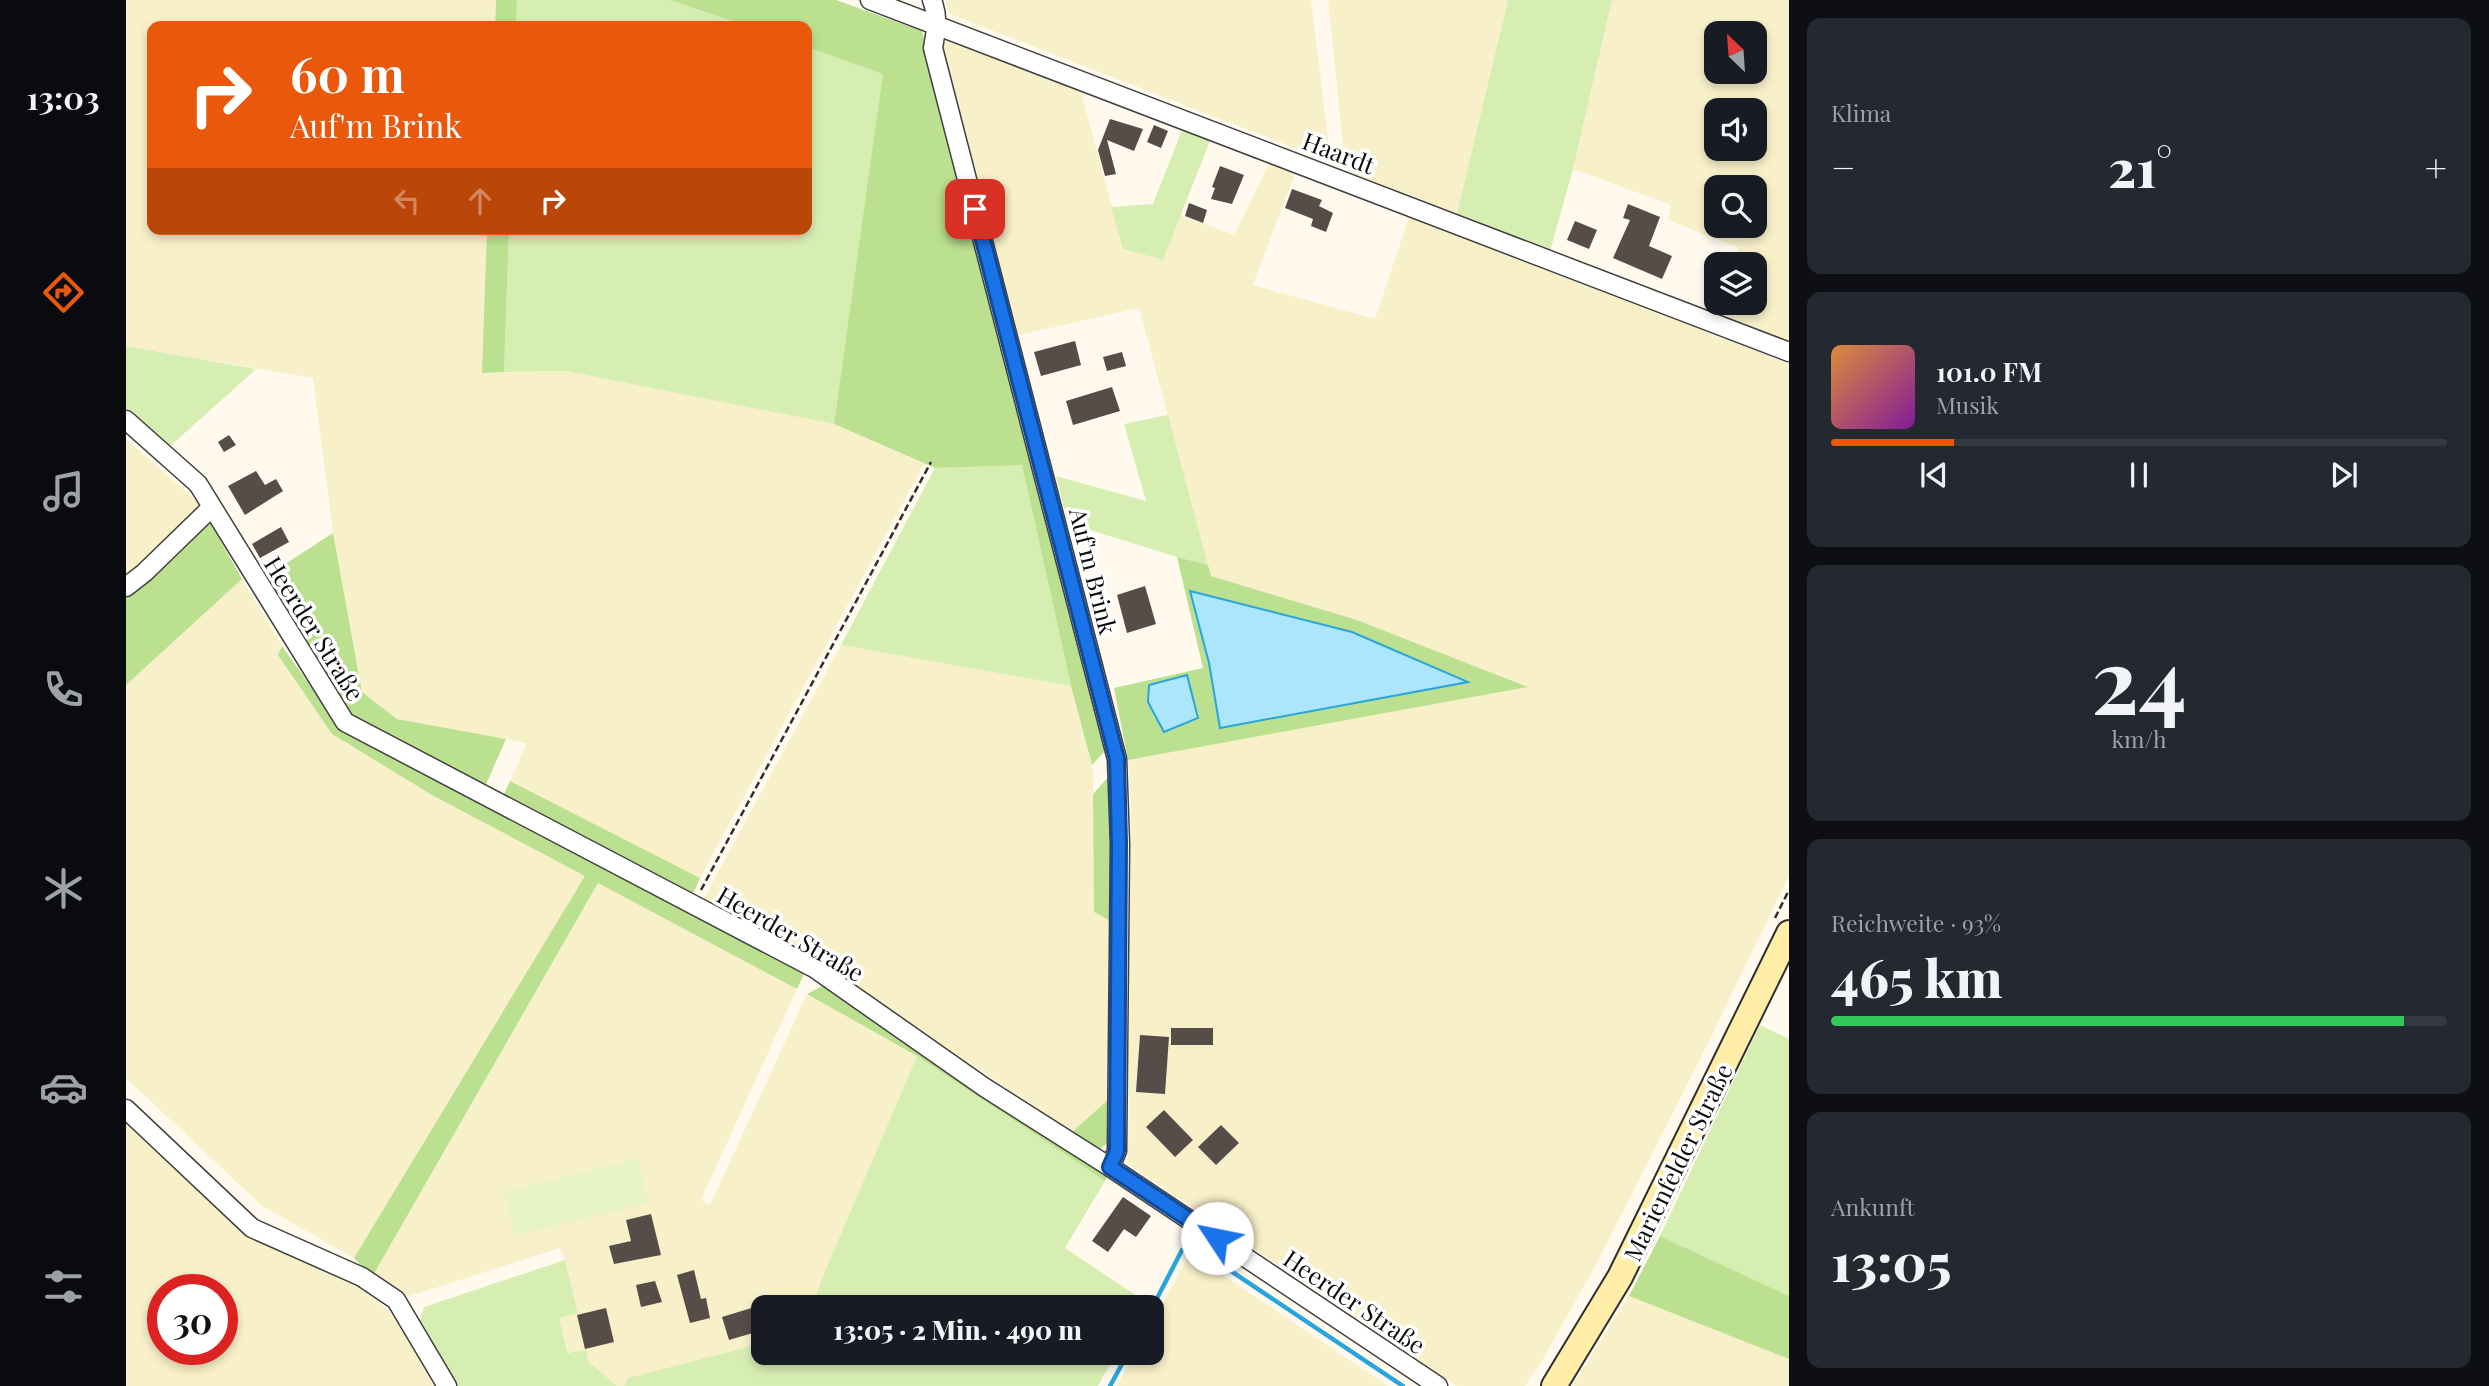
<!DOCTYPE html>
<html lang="de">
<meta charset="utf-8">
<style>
:root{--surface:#171b24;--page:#242831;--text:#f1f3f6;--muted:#9ea1a6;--line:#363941;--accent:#ea580c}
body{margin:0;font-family:"Playfair Display",serif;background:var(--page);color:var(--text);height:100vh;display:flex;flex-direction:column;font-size:26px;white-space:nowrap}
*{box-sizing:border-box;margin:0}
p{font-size:23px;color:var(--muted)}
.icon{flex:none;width:38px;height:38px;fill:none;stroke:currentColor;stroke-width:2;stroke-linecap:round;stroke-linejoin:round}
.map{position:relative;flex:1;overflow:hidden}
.sheet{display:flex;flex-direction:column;gap:18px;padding:18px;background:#0d0f14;width:700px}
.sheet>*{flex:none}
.guide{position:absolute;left:21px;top:21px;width:665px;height:214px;border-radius:14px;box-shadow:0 4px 10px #0003;background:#ea580c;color:#fff;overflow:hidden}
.needle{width:46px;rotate:335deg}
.controls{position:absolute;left:1578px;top:21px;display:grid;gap:14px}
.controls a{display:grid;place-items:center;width:63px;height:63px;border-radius:14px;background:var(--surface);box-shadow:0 4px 10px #0003;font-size:35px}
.speed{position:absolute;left:21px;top:1274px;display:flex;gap:14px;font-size:35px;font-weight:700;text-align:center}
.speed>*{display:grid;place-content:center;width:91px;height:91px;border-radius:50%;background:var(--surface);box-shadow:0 4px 10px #0003;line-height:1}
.speed .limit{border:10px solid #d22;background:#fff;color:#111}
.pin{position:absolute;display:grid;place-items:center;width:60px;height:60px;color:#fff;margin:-30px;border-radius:14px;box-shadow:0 4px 10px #0006}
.me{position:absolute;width:77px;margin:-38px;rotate:304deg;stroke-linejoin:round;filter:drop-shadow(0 0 5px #0008)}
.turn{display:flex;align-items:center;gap:24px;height:147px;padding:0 28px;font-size:32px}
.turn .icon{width:91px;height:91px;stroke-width:2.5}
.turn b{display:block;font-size:49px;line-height:60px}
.lanes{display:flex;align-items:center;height:66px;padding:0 28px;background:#0003;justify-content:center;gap:35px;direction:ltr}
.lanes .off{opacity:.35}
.big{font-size:52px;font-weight:800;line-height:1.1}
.sheet .card{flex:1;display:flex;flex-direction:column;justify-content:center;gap:10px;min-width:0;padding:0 24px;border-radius:14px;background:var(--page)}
.sheet .dial{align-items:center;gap:0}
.dial b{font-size:91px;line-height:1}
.song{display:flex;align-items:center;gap:21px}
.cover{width:84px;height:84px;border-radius:10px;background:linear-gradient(135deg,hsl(30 70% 55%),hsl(290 70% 35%))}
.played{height:7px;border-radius:4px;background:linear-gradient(90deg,var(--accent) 20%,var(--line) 20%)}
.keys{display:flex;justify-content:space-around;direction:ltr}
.heat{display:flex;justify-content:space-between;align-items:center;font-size:38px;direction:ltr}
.charge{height:10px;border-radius:5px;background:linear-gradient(90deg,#34c759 93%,var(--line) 0)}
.trip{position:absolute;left:625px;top:1295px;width:413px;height:70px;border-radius:14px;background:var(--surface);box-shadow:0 4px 10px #0003;font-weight:800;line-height:70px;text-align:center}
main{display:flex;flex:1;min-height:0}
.tabs{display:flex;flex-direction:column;width:126px;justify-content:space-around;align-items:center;background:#090b0e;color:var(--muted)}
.tabs .icon{width:49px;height:49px}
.tabs .on{color:var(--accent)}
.tabs b{font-size:32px;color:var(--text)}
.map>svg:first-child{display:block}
.farmland{fill:#f8f0c9;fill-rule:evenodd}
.green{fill:#d7eeb2}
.forest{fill:#bbe08f;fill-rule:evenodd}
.pitch{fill:#e8f4c5}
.water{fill:#abe6fd;stroke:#2aa5dc;stroke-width:2}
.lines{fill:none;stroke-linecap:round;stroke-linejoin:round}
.stream{stroke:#2aa5dc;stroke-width:4.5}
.building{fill:#574c48}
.street-casing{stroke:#404040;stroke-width:21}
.secondary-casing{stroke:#2f2f2f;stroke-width:28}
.path{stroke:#2f2f2f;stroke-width:2.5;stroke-dasharray:7 3.5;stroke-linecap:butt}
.street{stroke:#fff;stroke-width:18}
.secondary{stroke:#ffeda8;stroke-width:24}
.route-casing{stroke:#114b97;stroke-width:18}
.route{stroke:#1a73e8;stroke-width:12}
.labels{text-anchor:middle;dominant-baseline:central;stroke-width:7;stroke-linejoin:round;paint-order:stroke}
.street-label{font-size:24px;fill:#0d0d0d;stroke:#fff}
</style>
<main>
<nav class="tabs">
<b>13:03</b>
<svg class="icon on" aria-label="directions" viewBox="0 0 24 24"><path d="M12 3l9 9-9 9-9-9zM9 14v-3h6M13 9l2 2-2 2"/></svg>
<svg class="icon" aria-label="music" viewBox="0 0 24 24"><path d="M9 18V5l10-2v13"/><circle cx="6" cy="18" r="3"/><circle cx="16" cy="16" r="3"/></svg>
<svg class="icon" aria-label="phone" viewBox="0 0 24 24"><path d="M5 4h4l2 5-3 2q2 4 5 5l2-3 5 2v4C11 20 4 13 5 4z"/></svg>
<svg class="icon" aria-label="climate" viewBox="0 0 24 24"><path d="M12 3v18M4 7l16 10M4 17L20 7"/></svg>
<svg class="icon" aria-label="car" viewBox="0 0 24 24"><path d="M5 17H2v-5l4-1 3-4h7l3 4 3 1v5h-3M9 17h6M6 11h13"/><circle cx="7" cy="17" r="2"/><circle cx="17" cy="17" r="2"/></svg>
<svg class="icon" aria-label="filters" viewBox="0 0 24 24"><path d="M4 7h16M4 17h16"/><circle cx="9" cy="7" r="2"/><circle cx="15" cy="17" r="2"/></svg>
</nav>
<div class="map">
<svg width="1663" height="1386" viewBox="0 0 1663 1386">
<rect width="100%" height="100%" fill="#fffaed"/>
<!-- farmland -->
<path class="farmland" d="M0,0H370L369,26H26V229H361L357,373L440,371L708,424L798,464L574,878L384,781L401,743L271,719L236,692L207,533L187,378L0,346Z
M819,0H1185L1205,162L824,14Z
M1202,0H1382L1331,213L1229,174L1219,164Z
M1486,0H1663V342L1591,315L1595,303H1629V264H1608L1613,248L1542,220L1545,205L1447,169ZM1591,33H1629V72H1591ZM1591,110H1629V149H1591ZM1591,187H1629V226H1591Z
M822,38L955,92L997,249L1037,260L1054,215L1108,235L1143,164L1169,174L1127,285L1249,319L1283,217L1663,364V876L1580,1047L1471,1263L1417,1359L1399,1386H1331L1002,1164L1005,809L1002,760L1400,686L1231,620L1085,576L1013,308L893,335L813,49Z
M0,439L76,506L0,576Z
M116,579L156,646L152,655L206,734L306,795L460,876L228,1258L136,1206L0,1078V685Z
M715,645L945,686L967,771L968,911L983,920V1099L946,1132L701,967L576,902Z
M472,883L671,989L575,1200L584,1205L681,994L791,1056L696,1278L686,1307H637V1343L502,1378L498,1386H491L462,1361L443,1353L433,1318L452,1313L439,1260L434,1248L275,1299L246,1277Z
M0,1117L127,1237L234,1286L269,1317L311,1386H0ZM37,1290H96V1349H37Z
M1064,1253L1262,1386H991L1009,1353H1026V1323Z
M1503,1296L1663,1359V1386H1446Z"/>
<!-- green -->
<path class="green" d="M391,0H544L620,26H390Z
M1382,0H1486L1447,169L1424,251L1331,213Z
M681,47L758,74L708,424L440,371L378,372L383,229H681Z
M1056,130L1084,141L1037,260L997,249L985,207L1027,204Z
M0,346L130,369L42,448L0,411Z
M1042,415L1082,565L1051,557L942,523L930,476L1020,501L998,424Z
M896,465L945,686L715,645L809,468Z
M1634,1025L1663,1039V1296L1534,1236Z
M791,1056L979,1181L939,1248L1017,1300L1013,1307H686L696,1278Z
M439,1260L452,1313L433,1318L442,1353L460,1350L462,1361L491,1386H329L292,1326L298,1307Z
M637,1343V1353H990L972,1386H498L502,1378Z"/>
<!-- forest -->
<path class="forest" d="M370,0H391L390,26H369Z
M544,0H710L796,31L909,462L981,749L966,765L945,686L896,465L809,468L708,424L757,74L681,47V26H620Z
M361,229H383L378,372L356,373Z
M84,522L116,579L0,685V595L72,528Z
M207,533L236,692L271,719L380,739L358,789L224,716L136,579Z
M1051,557L1082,565L1085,576L1231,620L1402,687L1002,760L988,688L1077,668ZM1064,591L1340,682L1094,728L1083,663Z
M156,646L213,726L679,972L671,989L472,883L246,1277L228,1258L459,876L306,795L206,734L152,655Z
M985,774L983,920L968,912L967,794Z
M384,781L574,878L565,898L376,798Z
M698,985L982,1174L979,1181L791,1056L681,994Z
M983,1099V1142L972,1150L946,1132Z
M1534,1236L1663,1296V1359L1503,1296Z"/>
<!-- pitch -->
<path class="pitch" d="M512,1158L523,1203L389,1236L378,1192Z"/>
<!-- water -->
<path class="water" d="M1064,591L1226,632L1342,682L1094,728L1083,663Z
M1061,675L1072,718L1038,732L1022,702L1023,685Z"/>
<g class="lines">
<!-- stream -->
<path class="stream" d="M1026,1308L1056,1250L1066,1245L1277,1386
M984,1386L1002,1353"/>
</g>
<!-- building -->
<path class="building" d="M984,119L1017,129L1008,151L981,140L990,174L979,176L972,150Z
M1028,125L1042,131L1035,148L1021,142Z
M1094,166L1118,175L1106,204L1085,199L1089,188L1086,187Z
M1166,189L1196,200L1193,206L1207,213L1200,232L1185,226L1187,219L1159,208Z
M1063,203L1081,210L1077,223L1059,216Z
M1502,204L1534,217L1523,246L1546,256L1536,279L1487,258L1504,220L1497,218Z
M1449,221L1471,230L1463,249L1441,240Z
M949,341L955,365L915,376L908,352Z
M996,352L1000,366L981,371L977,357Z
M986,387L994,411L947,425L940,401Z
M103,435L110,445L98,452L92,442Z
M130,471L139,485L150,479L157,491L119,515L102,486Z
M155,527L163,542L134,558L126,544Z
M1019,586L1030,624L1001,633L991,595Z
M1045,1028H1087V1045H1045Z
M1014,1035L1043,1037L1039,1094L1010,1092Z
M1038,1110L1067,1140L1049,1157L1020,1127Z
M1095,1125L1113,1143L1090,1165L1072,1147Z
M997,1197L1025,1216L1010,1237L998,1229L982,1252L966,1241Z
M525,1214L535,1255L488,1264L483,1246L505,1241L500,1220Z
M568,1270L575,1299L580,1298L584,1318L564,1323L551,1275Z
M529,1281L536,1302L515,1307L510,1285Z
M632,1306L637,1330L603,1340L596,1317Z
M480,1308L488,1342L459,1349L451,1315Z"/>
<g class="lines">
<defs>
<path id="street" d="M744,0L1663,352
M806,0C813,18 810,30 807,48L991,759L994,844L991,1151L984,1167
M0,420L72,484L219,722L688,968L858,1087L984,1167L1312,1386
M0,587L18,573L86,507
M0,1109L126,1228L236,1277L270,1300L321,1386"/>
<path id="secondary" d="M1428,1386L1494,1277L1663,933"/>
</defs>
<!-- street casing -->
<use href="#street" class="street-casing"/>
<!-- secondary casing -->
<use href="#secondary" class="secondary-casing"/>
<!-- path -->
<path class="path" d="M575,890L805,462
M1649,918L1663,890"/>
<!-- street -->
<use href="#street" class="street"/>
<!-- secondary -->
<use href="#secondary" class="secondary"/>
</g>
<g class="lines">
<defs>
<path id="route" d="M849,209L991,759L993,844L991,1151L984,1167L1091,1238"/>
</defs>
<!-- route casing -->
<use href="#route" class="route-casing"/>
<!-- route -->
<use href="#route" class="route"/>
</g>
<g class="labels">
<!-- street labels -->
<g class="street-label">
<text transform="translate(1213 152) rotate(21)">Haardt</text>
<text transform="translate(968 571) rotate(76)">Auf'm Brink</text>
<text transform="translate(189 628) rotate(58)">Heerder Straße</text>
<text transform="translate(665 933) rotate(30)">Heerder Straße</text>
<text transform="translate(1551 1162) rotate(-64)">Marienfelder Straße</text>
<text transform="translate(1229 1301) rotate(34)">Heerder Straße</text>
</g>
</g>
</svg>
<div class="controls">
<a><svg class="needle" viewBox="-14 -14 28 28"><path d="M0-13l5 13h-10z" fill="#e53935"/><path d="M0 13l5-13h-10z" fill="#9ea1a6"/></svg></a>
<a><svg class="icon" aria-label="sound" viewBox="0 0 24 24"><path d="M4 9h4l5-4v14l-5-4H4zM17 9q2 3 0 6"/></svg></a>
<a><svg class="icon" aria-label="search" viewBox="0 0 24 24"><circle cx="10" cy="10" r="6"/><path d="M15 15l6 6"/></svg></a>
<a><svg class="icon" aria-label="layers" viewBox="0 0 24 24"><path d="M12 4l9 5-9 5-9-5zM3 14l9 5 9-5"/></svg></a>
</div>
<div class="speed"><div class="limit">30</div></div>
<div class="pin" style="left:849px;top:209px;background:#d93025"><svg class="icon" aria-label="arrive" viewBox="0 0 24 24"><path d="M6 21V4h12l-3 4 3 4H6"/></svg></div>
<svg class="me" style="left:1091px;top:1238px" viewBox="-20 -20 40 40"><circle r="19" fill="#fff"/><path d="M0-13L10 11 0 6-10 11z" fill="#1a73e8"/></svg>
<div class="trip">13:05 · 2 Min. · 490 m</div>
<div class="guide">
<div class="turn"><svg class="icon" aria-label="right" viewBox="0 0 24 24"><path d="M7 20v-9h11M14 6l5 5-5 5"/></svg><div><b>60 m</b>Auf'm Brink</div></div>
<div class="lanes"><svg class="icon off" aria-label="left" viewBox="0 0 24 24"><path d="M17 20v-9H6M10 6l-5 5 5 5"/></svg><svg class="icon off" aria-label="ahead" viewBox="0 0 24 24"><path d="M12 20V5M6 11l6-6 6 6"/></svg><svg class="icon" aria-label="right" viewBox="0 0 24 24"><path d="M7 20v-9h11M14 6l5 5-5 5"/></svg></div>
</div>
</div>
<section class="sheet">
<div class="card"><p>Klima</p>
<div class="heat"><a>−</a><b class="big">21°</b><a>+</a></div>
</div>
<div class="card">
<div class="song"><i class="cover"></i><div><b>101.0 FM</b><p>Musik</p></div></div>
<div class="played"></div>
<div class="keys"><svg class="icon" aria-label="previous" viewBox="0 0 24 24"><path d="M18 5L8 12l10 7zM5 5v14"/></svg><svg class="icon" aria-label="pause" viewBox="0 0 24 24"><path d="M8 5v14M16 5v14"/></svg><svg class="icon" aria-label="next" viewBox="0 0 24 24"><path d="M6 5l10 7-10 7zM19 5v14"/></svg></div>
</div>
<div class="card dial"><b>24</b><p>km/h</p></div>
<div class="card"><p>Reichweite · 93%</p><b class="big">465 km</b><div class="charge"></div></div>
<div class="card"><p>Ankunft</p><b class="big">13:05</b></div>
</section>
</main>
